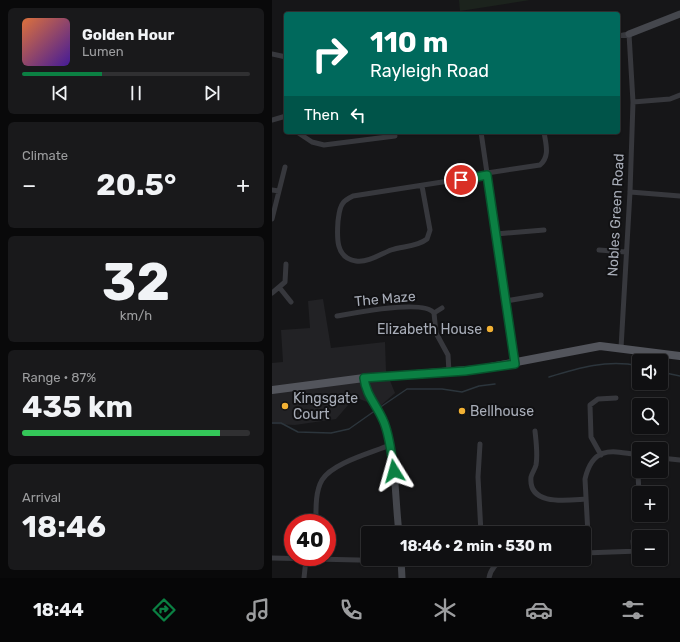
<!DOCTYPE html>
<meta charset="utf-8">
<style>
:root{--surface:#101012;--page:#19191b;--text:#f1f3f6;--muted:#9c9d9f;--line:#303032;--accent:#0b8043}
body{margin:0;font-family:Rubik,sans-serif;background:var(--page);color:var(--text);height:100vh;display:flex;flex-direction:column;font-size:15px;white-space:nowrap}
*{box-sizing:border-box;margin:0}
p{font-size:13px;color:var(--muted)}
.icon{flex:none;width:22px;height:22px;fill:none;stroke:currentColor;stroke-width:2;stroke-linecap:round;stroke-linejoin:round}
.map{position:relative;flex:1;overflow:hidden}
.panel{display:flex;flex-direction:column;gap:8px;padding:8px;background:#09090a;width:272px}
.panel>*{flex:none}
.hud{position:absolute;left:12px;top:12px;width:336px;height:122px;border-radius:4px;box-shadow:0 1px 3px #0004,0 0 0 1px var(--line);background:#00695c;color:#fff;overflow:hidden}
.tools{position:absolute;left:360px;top:354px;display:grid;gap:8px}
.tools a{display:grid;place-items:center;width:36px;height:36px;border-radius:4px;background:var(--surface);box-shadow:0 1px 3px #0004,0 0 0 1px var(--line);font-size:20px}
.speed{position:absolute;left:12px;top:514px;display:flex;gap:8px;font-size:20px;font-weight:700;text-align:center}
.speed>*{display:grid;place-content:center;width:52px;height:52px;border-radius:50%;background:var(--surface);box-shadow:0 1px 3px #0004,0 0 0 1px var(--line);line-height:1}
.speed .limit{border:6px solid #d22;background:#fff;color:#111}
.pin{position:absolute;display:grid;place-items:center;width:34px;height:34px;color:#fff;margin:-17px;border:2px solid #fff;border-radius:50%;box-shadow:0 1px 4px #0007}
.me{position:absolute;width:44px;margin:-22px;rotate:352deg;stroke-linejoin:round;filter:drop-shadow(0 0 3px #0008)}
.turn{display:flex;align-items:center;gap:14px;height:84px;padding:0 20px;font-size:18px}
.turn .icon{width:52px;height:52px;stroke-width:2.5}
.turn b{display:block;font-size:28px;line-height:34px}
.then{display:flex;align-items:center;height:38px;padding:0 20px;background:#0003;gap:8px;font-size:15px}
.big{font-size:30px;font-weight:700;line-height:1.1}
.panel .widget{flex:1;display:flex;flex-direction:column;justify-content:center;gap:6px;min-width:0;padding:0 14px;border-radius:6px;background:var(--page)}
.panel .dial{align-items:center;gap:0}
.dial b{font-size:52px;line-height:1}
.song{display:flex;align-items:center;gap:12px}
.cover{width:48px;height:48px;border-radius:6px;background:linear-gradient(135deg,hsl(20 70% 55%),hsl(260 70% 35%))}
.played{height:4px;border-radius:2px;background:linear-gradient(90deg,var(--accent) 35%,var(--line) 35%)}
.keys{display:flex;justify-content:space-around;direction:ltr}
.heat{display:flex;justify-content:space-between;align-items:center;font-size:22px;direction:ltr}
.charge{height:6px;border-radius:3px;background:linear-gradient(90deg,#34c759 87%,var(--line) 0)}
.trip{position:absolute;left:89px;top:526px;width:230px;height:40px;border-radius:4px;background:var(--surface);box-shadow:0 1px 3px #0004,0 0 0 1px var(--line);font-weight:700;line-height:40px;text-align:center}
.dock{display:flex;height:64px;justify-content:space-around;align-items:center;background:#060607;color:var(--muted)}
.dock .icon{width:28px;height:28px}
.dock .active{color:var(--accent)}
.dock b{font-size:18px;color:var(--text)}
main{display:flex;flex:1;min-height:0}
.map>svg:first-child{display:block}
.built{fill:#222225}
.green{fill:#1c231d}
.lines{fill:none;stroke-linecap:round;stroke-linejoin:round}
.stream{stroke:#2c353c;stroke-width:1.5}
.street{stroke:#37383d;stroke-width:5}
.secondary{stroke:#45474d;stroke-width:7}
.primary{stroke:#53555c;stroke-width:8}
.route-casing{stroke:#07532c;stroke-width:10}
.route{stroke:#0b8043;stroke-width:7}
.poi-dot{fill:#f2b134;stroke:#111113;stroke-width:1.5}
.labels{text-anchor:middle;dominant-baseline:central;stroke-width:4;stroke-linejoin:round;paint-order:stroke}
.street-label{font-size:14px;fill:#a8adb8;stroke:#111113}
.poi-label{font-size:14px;fill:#a8adb8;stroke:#111113;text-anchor:start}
</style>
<main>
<section class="panel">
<div class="widget">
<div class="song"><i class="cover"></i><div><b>Golden Hour</b><p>Lumen</p></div></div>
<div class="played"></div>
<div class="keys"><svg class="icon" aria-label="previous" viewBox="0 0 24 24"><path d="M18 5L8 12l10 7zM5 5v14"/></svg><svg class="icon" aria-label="pause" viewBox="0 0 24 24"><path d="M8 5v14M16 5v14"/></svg><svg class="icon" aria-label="next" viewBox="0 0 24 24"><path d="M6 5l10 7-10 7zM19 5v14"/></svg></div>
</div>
<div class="widget"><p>Climate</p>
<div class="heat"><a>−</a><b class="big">20.5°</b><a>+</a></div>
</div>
<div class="widget dial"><b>32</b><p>km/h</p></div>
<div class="widget"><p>Range · 87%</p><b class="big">435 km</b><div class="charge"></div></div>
<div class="widget"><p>Arrival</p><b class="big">18:46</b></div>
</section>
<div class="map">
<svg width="408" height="578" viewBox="0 0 408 578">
<rect width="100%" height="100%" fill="#161618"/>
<!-- built -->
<path class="built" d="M51,299L59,348L113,342L114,371L123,393L107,407L83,397L64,419L23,425L0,424V363L11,362L9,330L38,328L36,301Z"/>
<!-- green -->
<path class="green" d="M187,0H258L188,11Z"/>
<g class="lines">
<!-- stream -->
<path class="stream" d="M389,372L408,376
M277,377C306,368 336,359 367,366
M107,408L135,389H170L190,392L207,386L223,384
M0,423H9L26,432L59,433L77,429L104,410"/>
<!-- street -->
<path class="street" d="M346,36L357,34L361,102L358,192L349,348
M0,54L14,57
M361,102L398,99L408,95
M0,120L14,116
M25,132L40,142L52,145L123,136
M209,132L243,364
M215,173L268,165C278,156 274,145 272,132
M150,186L158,230L155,239C145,247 130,246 119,250C109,254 95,263 84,261C63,258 65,236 66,221C67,215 67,208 71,203C73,200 77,198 81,196L215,175
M0,190L7,191
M358,192L408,196
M0,219L13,167
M224,234L272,230
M327,250L354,252
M7,287L19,302
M0,293L13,282L14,264
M234,301L269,295
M162,313L170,308
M65,316C82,313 152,299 162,313L164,333L176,355L177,372
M263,431C264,441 266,455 264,465C263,469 260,473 259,477C256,507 297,500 314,499
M208,444L206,477L209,533
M329,455L319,437L318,405L326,399L344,398
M365,455L367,493
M389,458L408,460
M44,523C44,510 43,492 50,480C60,463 99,453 118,445
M361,541L362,551
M312,553L367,551
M317,553L313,479C321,445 340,451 367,455
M0,558L129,561
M216,559L223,565
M32,578L34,559
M217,578C218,570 225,562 232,559"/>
<!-- secondary -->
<path class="secondary" d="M357,34L408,14
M92,378C94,398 110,412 115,431C124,464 123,499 127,533
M129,559L130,578"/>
<!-- primary -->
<path class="primary" d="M0,390L92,378L208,369L328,346L408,356"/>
</g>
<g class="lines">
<defs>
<path id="route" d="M122,471C119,454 118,435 111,420C104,404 94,395 92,378L193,371L243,364L215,175L189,180"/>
</defs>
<!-- route casing -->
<use href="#route" class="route-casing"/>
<!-- route -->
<use href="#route" class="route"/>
</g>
<!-- markers -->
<g class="poi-dot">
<circle cx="218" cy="329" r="4"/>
<circle cx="13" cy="406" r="4"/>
<circle cx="190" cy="411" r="4"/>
</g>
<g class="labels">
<!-- street labels -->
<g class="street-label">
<text transform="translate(344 215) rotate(-87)">Nobles Green Road</text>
<text transform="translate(113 299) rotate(-5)">The Maze</text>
</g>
<!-- poi labels -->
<g class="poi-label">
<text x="210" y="329" text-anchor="end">Elizabeth House</text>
<text x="21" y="398">Kingsgate<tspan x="21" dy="16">Court</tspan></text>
<text x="198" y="411">Bellhouse</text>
</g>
</g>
</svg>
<div class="tools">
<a><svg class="icon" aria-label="sound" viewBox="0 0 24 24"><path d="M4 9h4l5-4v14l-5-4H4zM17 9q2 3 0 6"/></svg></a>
<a><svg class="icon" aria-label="search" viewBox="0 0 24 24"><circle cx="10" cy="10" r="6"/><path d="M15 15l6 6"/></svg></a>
<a><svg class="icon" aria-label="layers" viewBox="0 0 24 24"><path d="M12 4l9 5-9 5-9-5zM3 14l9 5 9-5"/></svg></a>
<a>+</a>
<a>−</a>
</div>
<div class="speed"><div class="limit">40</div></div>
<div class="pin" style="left:189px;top:180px;background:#d93025"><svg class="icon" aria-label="arrive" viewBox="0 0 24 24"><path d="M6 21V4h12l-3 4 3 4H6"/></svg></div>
<svg class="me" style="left:122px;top:471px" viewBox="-20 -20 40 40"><path d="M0-17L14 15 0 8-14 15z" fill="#0b8043" stroke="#fff" stroke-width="4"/></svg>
<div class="trip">18:46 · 2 min · 530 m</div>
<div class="hud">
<div class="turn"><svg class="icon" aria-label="right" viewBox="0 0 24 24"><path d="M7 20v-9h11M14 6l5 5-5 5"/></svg><div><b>110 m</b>Rayleigh Road</div></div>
<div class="then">Then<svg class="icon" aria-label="left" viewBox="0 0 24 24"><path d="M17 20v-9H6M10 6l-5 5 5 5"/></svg></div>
</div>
</div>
</main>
<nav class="dock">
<b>18:44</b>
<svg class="icon active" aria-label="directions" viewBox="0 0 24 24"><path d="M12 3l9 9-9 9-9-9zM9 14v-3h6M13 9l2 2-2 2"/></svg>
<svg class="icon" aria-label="music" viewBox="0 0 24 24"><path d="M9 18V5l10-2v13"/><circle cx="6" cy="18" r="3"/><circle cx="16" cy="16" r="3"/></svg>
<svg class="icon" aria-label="phone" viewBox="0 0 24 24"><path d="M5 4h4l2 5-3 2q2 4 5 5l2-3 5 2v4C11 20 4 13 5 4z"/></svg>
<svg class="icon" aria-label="climate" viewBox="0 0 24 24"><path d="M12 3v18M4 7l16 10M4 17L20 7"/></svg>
<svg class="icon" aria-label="car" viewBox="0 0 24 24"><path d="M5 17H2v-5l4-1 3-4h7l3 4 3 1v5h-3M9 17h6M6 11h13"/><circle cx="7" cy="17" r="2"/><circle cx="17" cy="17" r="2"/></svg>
<svg class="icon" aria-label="filters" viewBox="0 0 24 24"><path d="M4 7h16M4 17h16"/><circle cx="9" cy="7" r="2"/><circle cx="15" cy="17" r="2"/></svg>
</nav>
